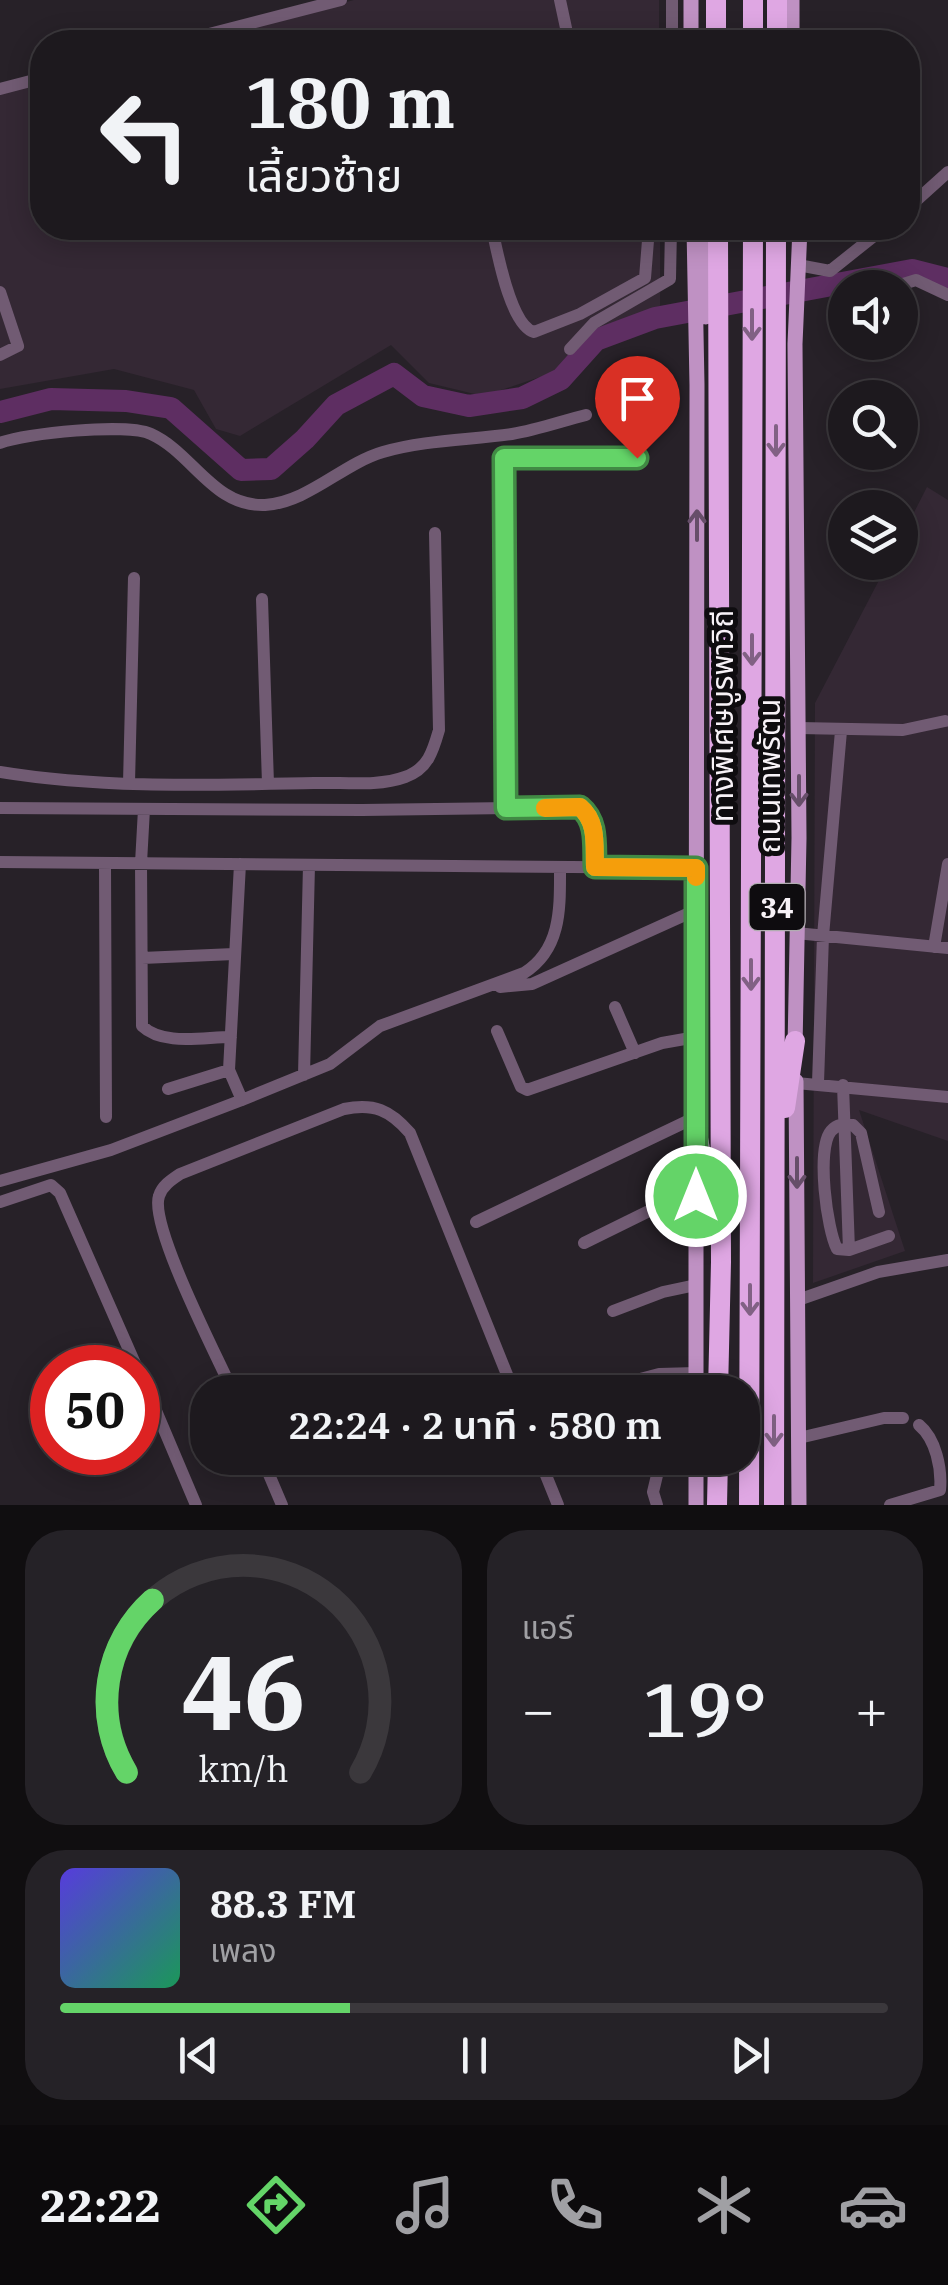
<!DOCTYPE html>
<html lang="th">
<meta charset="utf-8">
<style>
:root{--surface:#1d191e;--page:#252227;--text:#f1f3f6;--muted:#a0a0a4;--line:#3b383c;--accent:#64d468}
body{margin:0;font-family:"IBM Plex Serif","Noto Sans Thai",serif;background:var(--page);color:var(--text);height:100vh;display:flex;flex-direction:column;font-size:38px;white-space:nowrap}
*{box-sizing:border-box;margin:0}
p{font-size:32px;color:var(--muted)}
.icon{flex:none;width:55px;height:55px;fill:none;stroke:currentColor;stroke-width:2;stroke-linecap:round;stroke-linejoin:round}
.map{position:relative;height:1505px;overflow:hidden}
.details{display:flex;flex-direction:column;gap:25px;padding:25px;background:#100e10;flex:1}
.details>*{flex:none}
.hud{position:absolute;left:30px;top:30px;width:890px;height:210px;border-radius:40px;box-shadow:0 5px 25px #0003,0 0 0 2px var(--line);background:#1d191e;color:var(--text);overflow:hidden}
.controls{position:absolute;left:828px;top:270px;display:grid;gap:20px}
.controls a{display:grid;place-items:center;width:90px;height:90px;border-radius:50%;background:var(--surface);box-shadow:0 5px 25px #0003,0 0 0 2px var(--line);font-size:50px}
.speed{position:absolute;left:30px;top:1345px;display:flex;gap:20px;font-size:50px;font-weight:700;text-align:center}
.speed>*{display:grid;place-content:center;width:130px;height:130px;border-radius:50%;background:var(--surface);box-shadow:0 5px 25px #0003,0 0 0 2px var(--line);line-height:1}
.speed .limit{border:15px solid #d22;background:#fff;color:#111}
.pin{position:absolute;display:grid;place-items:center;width:85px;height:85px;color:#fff;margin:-102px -42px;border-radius:50% 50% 50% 0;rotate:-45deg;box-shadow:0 0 10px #0007}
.pin .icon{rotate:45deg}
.me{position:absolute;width:110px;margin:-55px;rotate:0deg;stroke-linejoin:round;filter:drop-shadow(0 0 8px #0008)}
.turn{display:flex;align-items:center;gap:35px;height:210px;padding:0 50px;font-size:45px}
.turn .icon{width:130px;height:130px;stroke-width:2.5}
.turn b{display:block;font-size:70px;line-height:85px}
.big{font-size:75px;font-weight:600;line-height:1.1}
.details .widget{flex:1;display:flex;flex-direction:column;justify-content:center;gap:15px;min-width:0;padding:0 35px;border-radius:40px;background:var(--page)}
.details .dial{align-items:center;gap:0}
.dial svg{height:260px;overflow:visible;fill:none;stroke:var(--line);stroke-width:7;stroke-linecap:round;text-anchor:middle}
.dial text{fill:var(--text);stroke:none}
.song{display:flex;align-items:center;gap:30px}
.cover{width:120px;height:120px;border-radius:15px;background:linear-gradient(135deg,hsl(250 70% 55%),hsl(150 70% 35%))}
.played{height:10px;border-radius:5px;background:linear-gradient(90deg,var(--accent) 35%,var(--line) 35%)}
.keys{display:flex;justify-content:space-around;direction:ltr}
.heat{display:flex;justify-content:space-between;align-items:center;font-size:55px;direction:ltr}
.details .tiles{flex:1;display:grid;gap:25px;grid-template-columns:1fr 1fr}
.widget:last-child{grid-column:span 2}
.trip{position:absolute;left:190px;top:1375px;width:570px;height:100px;border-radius:40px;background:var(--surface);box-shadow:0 5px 25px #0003,0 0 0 2px var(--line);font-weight:600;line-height:100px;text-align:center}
.tab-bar{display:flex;height:160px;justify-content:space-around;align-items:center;background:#0c0a0c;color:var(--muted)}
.tab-bar .icon{width:70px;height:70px}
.tab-bar .selected{color:var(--accent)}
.tab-bar b{font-size:45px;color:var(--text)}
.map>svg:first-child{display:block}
.built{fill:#342834}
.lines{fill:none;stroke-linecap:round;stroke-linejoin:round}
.river{stroke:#5e2e62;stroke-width:22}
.minor{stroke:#715b73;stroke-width:12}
.major{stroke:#bf91c3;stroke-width:15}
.highway{stroke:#dfa7e3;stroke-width:20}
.oneway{stroke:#816184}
.oneway2{stroke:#664e69}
.route-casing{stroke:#418a44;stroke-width:25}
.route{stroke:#64d468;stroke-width:18}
.slow{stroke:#f59e0b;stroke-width:18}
.labels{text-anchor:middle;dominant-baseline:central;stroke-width:10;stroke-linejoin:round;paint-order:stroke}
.shield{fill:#0e0c0f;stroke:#b1adb1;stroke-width:2.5}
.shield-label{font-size:28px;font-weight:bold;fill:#f7f2f7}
.street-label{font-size:30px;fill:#f7f2f7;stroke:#0e0c0f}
</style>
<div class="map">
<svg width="948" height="1505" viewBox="0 0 948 1505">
<rect width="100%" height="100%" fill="#272128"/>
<!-- built -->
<path class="built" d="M354,0H659V42H190Z
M42,81V228H660V306L592,334L561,370L483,396L429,383L391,345L240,436L216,429L194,390L114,369L0,389V92Z
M927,487L948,500V1141L859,1110L905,1251L813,1283L815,703L888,563L900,562V540Z"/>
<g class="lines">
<!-- river -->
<path class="river" d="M0,412L51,399L126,401L171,408L241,470L271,469L305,439L336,405L394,374L423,396L469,406L522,398L561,379L596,340L655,318L912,270L948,279"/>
<!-- minor -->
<path class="minor" d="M560,0L569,42
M672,0V42
M178,42L341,0
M0,89L42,78
M908,208L948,172
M492,228C497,251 510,325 534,332L580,314L645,278L649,228
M798,265L830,271L884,228
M890,288L916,280L948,295
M0,292L18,346L0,355
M570,349L594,323L670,279L671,228
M0,443C25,433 127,423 151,434C193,453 213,507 265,505C309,502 342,464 383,452C424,440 470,440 512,434C537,430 562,421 586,415
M262,599L268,784
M799,728L903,730L945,721
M0,772C103,789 210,785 314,783C343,782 378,787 405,777C428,769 433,751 439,730L435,533
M129,783L134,578
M0,808L362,810L580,807C598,822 594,845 595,867
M506,808L504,457L637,458
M144,809L141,863L142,1026C163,1046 203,1037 231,1037
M0,862L696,868
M105,863L106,1117
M240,864L229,1070L242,1100
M796,933L948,948
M934,947L948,864
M142,958L234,954
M500,987L532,984L696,910
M615,1007L635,1053
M497,1031L521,1087L527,1090L662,1043L696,1037
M304,1075L309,865
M796,1083L948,1097
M818,1083L823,936L841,731
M843,1085L849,1250
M168,1089L229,1070
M0,1181L111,1150L242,1100L330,1064L380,1026L524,973C562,949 560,907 560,867
M0,1202L51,1185L60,1193L137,1368
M879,1212L861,1133L853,1125C844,1124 837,1124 831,1131C816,1149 827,1230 837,1249L849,1250L889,1236
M476,1222L696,1117
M584,1243L651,1210L696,1195
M798,1300L878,1272L948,1260
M613,1311L663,1292L696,1285
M138,1368L196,1505
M233,1392C218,1358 149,1226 159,1196C162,1186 171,1180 180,1174L344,1109C374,1103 390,1110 410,1133L514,1392
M591,1392L659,1374L696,1373
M799,1438L884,1418H903
M262,1458L282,1505
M539,1458L558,1505
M597,1459L602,1458
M657,1505L653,1492L659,1467
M890,1505L940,1490C942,1469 936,1439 919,1425"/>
<!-- major -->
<path class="major" d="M691,0V42
M792,42V0
M694,228L697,385L696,1133
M706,317L707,228
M795,1048L799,838L795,344L800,228
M796,1081L799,1505
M696,1166V1392
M696,1505V1458"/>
<!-- highway -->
<path class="highway" d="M716,0V42
M753,42V0
M777,42V0
M718,228L721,1262L718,1392
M785,1108L795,1041
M696,1127L711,1211
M717,1505L718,1458
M749,1505L753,228
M774,1505L776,228"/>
</g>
<!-- one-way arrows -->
<defs><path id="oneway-shaft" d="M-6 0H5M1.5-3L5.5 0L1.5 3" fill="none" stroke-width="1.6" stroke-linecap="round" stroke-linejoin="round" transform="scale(2.5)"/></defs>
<g class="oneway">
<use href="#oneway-shaft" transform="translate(752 325) rotate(90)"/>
<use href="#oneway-shaft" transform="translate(776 441) rotate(90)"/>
<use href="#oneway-shaft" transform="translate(752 650) rotate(90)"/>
<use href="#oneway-shaft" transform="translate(751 975) rotate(90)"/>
<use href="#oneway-shaft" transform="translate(750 1300) rotate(90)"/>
<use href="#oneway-shaft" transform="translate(774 1431) rotate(90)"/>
</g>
<g class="oneway2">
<use href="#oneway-shaft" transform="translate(697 525) rotate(-90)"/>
<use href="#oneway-shaft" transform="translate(799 791) rotate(90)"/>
<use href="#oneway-shaft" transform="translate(797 1173) rotate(90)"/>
</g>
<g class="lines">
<defs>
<path id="route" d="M637,458H504L506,808L580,807C598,822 594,845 595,867L696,868V1196"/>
</defs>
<!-- route casing -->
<use href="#route" class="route-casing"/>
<!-- route -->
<use href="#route" class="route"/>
<!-- slow -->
<path class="slow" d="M545,808L580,807C598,822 594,845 595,867L696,868V877"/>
</g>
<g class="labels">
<!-- shield labels -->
<rect class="shield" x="749.5" y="884" width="55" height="46" rx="8"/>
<g class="shield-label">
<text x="777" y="907">34</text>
</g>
<!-- street labels -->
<g class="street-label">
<text transform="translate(721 716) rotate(-90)">ทางพิเศษบูรพาวิถี</text>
<text transform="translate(768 776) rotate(-90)">ถนนเทพรัตน</text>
</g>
</g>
</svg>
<div class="controls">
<a><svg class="icon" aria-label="sound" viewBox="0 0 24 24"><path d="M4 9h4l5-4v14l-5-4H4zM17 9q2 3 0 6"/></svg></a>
<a><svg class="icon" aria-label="search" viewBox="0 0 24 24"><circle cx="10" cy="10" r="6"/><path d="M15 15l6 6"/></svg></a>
<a><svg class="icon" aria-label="layers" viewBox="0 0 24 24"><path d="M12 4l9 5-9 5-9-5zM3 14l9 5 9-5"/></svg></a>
</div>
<div class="speed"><div class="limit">50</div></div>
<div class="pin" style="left:637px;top:458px;background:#d93025"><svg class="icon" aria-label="arrive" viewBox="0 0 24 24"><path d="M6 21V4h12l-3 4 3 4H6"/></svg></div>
<svg class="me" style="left:696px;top:1196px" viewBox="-20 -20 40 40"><circle r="17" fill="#64d468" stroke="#fff" stroke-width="3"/><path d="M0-11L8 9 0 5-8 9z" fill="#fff"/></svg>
<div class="trip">22:24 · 2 นาที · 580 m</div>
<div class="hud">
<div class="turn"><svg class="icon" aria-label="left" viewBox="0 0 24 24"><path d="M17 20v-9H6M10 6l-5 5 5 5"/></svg><div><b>180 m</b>เลี้ยวซ้าย</div></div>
</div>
</div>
<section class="details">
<div class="tiles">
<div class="widget dial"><svg viewBox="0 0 100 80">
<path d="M14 69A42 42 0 1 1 86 69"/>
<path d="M14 69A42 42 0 0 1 22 16" stroke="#64d468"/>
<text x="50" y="56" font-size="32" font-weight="700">46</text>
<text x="50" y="72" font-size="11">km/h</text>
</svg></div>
<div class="widget"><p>แอร์</p>
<div class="heat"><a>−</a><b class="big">19°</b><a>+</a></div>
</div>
<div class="widget">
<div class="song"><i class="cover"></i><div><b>88.3 FM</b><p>เพลง</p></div></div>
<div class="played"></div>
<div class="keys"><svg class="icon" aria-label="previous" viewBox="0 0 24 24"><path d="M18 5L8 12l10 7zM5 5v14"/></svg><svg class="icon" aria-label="pause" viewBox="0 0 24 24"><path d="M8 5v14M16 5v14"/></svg><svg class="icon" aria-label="next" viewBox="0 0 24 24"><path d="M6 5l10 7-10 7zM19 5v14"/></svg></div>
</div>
</div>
</section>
<nav class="tab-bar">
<b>22:22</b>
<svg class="icon selected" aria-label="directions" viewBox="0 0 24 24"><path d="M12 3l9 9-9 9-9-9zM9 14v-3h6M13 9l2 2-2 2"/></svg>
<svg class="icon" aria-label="music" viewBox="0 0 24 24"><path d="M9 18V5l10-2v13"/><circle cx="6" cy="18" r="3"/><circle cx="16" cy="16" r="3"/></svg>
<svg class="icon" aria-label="phone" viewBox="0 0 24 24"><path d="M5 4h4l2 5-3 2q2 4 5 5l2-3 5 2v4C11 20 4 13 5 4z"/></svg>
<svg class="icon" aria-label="climate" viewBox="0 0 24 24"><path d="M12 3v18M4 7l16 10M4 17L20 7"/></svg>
<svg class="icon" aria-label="car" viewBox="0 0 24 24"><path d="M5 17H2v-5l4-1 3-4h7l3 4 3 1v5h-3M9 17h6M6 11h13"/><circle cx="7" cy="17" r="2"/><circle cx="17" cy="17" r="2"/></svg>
</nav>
